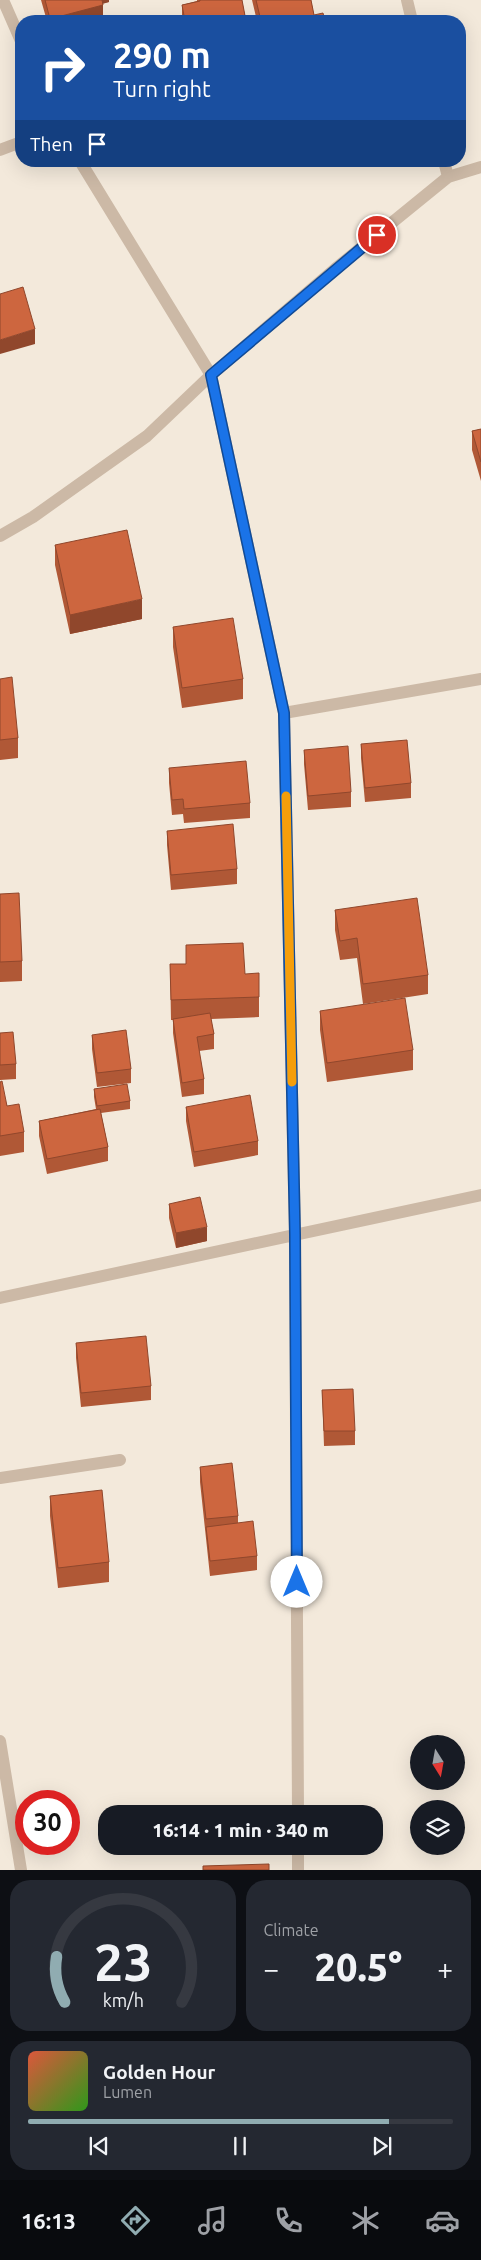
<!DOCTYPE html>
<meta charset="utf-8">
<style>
:root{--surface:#171b24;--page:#242831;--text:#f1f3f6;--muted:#9ea1a6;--line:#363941;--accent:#90acb1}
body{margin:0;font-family:Ubuntu,sans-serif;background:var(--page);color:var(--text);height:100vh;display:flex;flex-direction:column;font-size:19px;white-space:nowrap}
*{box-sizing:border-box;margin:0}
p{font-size:16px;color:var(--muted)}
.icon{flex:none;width:28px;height:28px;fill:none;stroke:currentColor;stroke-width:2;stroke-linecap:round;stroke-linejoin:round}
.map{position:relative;height:1870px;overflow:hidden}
.sheet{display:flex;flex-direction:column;gap:10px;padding:10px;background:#0d0f14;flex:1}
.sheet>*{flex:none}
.banner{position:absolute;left:15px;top:15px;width:451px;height:152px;border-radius:20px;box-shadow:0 5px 20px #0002;background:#1a4fa0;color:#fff;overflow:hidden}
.needle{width:32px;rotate:169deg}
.controls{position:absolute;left:410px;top:1735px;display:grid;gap:10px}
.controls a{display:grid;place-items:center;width:55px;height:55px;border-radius:50%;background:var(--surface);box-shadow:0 5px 20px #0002;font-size:25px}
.speed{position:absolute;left:15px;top:1790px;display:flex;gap:10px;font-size:25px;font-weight:700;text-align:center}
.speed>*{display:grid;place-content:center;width:65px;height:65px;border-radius:50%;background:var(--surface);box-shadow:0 5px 20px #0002;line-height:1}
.speed .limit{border:8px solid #d22;background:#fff;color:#111}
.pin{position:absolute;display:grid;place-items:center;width:42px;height:42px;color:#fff;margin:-21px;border:2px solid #fff;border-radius:50%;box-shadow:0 1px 5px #0007}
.me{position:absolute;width:55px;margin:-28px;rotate:0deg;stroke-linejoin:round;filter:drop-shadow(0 0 4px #0008)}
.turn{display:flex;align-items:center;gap:18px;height:105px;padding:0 15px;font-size:22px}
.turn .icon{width:65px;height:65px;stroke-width:2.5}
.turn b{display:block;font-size:35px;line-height:42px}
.then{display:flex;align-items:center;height:48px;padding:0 15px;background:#0003;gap:10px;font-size:19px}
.big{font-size:38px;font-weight:800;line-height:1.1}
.sheet .tile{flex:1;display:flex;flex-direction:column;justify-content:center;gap:8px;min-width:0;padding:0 18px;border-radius:20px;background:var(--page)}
.sheet .dial{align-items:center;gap:0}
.dial svg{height:130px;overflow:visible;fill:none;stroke:var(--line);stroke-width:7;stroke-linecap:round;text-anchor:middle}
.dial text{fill:var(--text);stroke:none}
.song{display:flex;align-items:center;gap:15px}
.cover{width:60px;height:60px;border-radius:8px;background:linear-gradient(135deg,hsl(10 70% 55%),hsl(110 70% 35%))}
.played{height:5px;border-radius:2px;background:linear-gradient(90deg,var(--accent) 85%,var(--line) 85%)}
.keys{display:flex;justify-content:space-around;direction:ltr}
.heat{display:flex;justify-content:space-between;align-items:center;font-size:28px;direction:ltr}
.sheet .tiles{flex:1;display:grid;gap:10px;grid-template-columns:1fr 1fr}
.tile:last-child{grid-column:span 2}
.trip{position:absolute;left:98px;top:1805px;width:285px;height:50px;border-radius:20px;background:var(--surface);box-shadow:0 5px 20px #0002;font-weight:800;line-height:50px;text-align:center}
.dock{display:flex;height:80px;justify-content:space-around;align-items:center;background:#090b0e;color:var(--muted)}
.dock .icon{width:35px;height:35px}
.dock .on{color:var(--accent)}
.dock b{font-size:22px;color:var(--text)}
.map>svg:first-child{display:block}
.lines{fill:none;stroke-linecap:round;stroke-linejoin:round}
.minor{stroke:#ccb9a6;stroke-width:12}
.wall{fill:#b05836}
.shaded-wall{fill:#90472c}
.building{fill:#cd663f;stroke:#90472c}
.route-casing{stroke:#114b97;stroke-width:12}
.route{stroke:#1a73e8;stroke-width:9}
.slow{stroke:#f59e0b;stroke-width:9}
</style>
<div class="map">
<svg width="481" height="1870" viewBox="0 0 481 1870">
<rect width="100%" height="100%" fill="#f3e9db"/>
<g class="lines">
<!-- minor -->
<path class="minor" d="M3,0L21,41
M407,0L412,21
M0,150L21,142
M80,161L211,375L284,713L295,1234L298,1814
M444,161L448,177
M0,536L33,517L147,436L211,375L335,269L448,177L481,167
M284,713L481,679
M0,1298L481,1195
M0,1478L120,1460
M0,1741L21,1870
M298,1846V1870"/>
</g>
<!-- wall -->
<path class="wall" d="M41,0H109V2L103,3V20L98,21H47Z
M197,0H242L246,21H182V5L197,1Z
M252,0H311L314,15L325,21H257Z
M481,429V481L472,450V431Z
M55,545L142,619L70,634L55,565Z
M173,627L243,679V699L182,708L173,647Z
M0,679L18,738V758L0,760Z
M361,744L411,783V798L365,802L361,758Z
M304,750L351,792V807L308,810L304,764Z
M169,768L250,803V818L184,823L183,814L172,815L169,783Z
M167,831L237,869V884L171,890L167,845Z
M0,894L22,961V981L0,982Z
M335,910L428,975V994L363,1004L357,958L340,960L335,930Z
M186,945L245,974L259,997V1017L211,1019L214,1034V1049L199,1051L204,1079V1094L182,1097L173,1033V1020H171L170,964H186Z
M320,1011L413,1050V1070L327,1082L320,1030Z
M0,1033L16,1064V1079L0,1080Z
M92,1035L131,1069V1083L97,1087L92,1049Z
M0,1082L7,1106L24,1132V1152L0,1156Z
M94,1089L130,1101V1109L101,1113L108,1147V1161L47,1174L39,1136V1121L96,1109L94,1097Z
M186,1107L258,1141V1155L194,1167L186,1121Z
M169,1204L207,1241L176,1248L169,1218Z
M76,1343L151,1386V1400L81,1407L76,1358Z
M322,1390L355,1431V1445L324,1446Z
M200,1467L238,1516V1523L257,1556V1570L210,1576L200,1482Z
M50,1496L109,1562V1582L58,1588L50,1516Z"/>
<!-- shaded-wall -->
<path class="shaded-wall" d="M99,0H109V2L99,5Z
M103,5V20L98,21H50V19Z
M35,329V344L0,354V340Z
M142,599V619L70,634V615Z
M207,1227V1241L176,1248V1233Z"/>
<!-- building -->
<path class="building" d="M45,0H102L103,5L50,19Z
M200,0H242L246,21H185L182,5L200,1Z
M256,0H311L314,15L323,13L325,21H261Z
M23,287L35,329L0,340V294Z
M481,429V462L472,431Z
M127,530L142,599L70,615L55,545Z
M233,618L243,679L182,688L173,627Z
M12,677L18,738L0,740V679Z
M407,740L411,783L365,788L361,744Z
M348,746L351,792L308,796L304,750Z
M246,761L250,803L184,809L183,799L172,800L169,768Z
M233,824L237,869L171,875L167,831Z
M19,893L22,961L0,962V894Z
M417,898L428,975L363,984L357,938L340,941L335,910Z
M243,943L245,974L259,973V997L171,1000L170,964H186V945Z
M405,998L413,1050L327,1063L320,1011Z
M210,1013L214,1034L197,1037L204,1079L182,1083L173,1019Z
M126,1030L131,1069L97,1073L92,1035Z
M13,1032L16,1064L0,1065V1033Z
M2,1081L7,1106L19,1104L24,1132L0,1136V1082Z
M127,1084L130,1101L97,1106L94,1089Z
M250,1095L258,1141L194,1152L186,1107Z
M100,1109L108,1147L47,1159L39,1121Z
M200,1197L207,1227L176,1233L169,1204Z
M146,1336L151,1386L81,1393L76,1343Z
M353,1389L355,1431H324L322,1390Z
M232,1463L238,1516L206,1519L200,1467Z
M102,1490L109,1562L58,1568L50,1496Z
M253,1521L257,1556L210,1561L206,1527Z
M269,1864V1870H203V1866Z"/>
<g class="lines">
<defs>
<path id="route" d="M297,1582L295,1234L284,713L211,375L377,235"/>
</defs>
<!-- route casing -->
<use href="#route" class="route-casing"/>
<!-- route -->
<use href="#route" class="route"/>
<!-- slow -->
<path class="slow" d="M286,796L292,1082"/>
</g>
</svg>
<div class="controls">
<a><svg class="needle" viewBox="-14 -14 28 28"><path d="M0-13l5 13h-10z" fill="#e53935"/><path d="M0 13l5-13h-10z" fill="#9ea1a6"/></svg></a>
<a><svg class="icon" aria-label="layers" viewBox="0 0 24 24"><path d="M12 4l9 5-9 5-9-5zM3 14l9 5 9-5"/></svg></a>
</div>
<div class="speed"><div class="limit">30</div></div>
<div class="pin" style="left:377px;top:235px;background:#d93025"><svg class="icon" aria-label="arrive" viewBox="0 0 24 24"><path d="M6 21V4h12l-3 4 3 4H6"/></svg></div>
<svg class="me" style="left:297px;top:1582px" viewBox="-20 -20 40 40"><circle r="19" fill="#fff"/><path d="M0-13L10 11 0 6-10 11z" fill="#1a73e8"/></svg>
<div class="trip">16:14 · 1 min · 340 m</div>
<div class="banner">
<div class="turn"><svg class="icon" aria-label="right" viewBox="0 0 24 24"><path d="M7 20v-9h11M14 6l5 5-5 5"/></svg><div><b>290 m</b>Turn right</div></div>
<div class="then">Then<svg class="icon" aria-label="arrive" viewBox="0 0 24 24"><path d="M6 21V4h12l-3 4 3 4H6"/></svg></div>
</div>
</div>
<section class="sheet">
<div class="tiles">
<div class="tile dial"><svg viewBox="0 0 100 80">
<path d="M14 69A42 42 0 1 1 86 69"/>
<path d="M14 69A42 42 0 0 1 9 41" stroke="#90acb1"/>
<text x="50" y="56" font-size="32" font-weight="700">23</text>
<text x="50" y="72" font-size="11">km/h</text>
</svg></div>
<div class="tile"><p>Climate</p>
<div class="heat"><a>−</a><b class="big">20.5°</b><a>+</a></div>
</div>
<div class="tile">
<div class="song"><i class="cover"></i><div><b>Golden Hour</b><p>Lumen</p></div></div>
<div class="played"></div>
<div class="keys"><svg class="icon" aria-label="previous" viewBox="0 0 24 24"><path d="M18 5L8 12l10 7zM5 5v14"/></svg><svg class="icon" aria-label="pause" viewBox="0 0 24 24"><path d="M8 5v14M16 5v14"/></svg><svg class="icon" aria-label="next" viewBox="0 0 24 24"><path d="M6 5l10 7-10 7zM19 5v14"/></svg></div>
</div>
</div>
</section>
<nav class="dock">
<b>16:13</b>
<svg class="icon on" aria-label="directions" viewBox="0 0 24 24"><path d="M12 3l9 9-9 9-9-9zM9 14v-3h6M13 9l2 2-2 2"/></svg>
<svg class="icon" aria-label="music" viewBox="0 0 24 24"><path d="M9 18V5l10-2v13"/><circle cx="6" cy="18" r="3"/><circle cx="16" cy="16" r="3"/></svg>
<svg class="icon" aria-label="phone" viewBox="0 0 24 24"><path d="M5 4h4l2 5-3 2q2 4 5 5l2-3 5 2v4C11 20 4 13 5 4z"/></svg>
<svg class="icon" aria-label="climate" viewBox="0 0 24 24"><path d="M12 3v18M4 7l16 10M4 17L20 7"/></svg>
<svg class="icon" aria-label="car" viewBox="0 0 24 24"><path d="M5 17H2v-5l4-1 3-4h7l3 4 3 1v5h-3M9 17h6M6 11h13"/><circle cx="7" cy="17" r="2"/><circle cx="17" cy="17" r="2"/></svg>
</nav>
